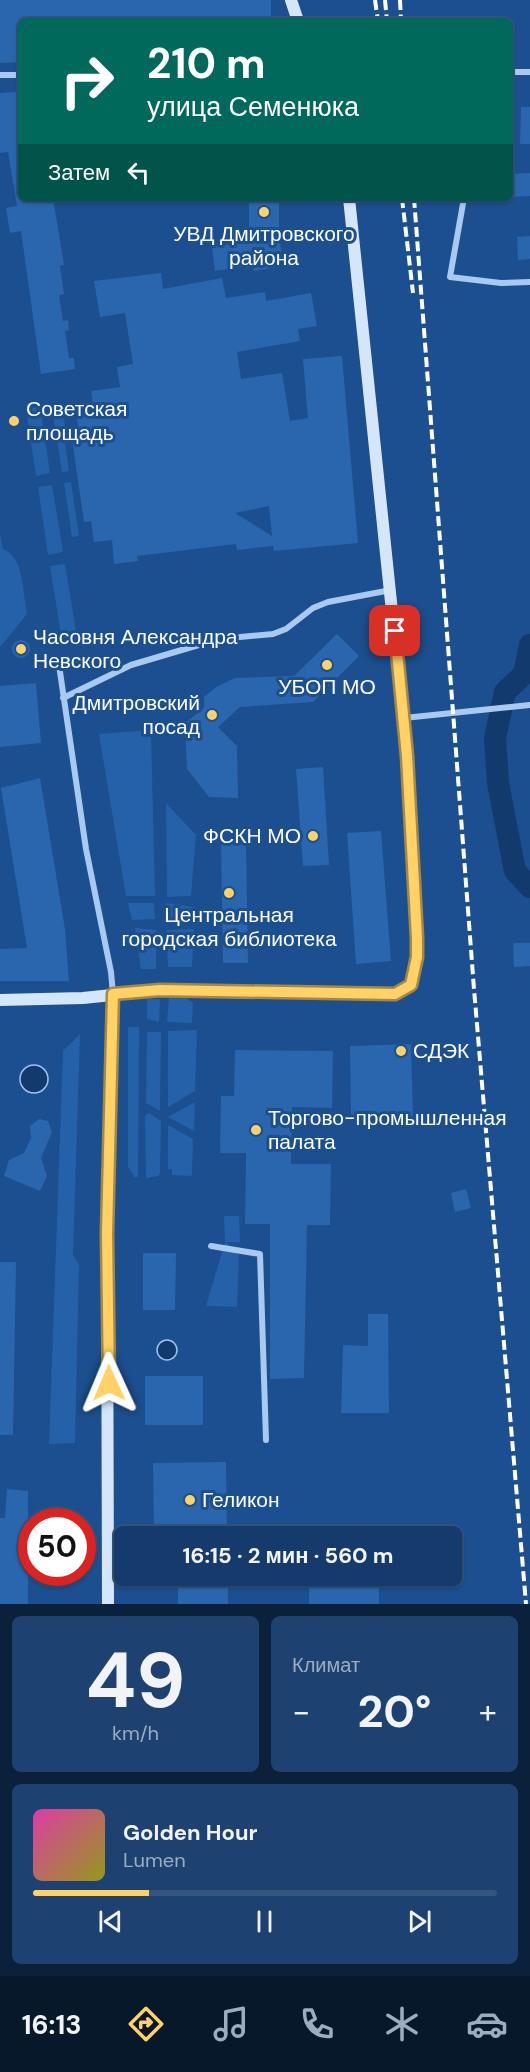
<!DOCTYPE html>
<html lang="ru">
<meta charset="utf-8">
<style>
:root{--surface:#143b6b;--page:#1d4271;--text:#f1f3f6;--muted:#9dadc1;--line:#33557e;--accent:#ffd166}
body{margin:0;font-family:"DM Sans",sans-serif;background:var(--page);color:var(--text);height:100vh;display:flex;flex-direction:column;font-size:22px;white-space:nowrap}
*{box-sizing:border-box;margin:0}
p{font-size:20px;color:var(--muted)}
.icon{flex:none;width:33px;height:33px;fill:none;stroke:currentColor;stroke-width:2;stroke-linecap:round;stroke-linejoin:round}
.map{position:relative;height:1604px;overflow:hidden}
.details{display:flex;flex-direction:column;gap:12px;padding:12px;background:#0b203b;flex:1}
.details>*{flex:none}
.guide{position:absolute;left:18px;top:18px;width:495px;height:183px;border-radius:9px;box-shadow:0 2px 4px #0004,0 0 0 2px var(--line);background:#00695c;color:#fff;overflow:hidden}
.speed{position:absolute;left:18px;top:1508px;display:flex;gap:12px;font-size:30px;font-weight:700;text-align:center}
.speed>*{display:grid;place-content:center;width:78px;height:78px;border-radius:50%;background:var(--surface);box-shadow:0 2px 4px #0004,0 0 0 2px var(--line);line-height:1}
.speed .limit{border:9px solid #d22;background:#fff;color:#111}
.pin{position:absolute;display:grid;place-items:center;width:51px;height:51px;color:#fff;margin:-26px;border-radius:12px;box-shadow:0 3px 9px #0006}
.me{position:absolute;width:66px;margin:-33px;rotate:359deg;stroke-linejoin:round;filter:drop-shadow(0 0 4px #0008)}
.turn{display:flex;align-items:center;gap:21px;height:126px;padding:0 30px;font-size:27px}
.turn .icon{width:78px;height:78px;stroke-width:2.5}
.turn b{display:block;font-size:42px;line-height:51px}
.then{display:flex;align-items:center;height:57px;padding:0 30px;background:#0003;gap:12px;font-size:22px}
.big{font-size:45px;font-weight:700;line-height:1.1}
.details .widget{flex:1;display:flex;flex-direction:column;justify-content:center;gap:9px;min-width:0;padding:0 21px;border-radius:9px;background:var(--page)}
.details .dial{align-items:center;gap:0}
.dial b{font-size:78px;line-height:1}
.song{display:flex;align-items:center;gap:18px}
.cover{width:72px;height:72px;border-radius:9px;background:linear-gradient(135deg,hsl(320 70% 55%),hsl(60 70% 35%))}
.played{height:6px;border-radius:3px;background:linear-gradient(90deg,var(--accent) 25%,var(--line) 25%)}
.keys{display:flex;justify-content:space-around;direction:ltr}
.heat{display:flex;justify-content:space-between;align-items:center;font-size:33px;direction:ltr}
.details .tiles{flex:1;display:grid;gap:12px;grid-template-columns:1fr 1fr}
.widget:last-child{grid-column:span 2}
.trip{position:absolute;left:114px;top:1526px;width:348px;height:60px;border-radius:9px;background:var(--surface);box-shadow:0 2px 4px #0004,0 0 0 2px var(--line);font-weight:700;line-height:60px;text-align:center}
.tab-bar{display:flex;height:96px;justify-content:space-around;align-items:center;background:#08182b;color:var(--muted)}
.tab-bar .icon{width:42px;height:42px}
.tab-bar .on{color:var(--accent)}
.tab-bar b{font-size:27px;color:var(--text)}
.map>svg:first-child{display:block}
.green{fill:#2461a8}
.water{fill:#123a6d;stroke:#9cc4f0;stroke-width:1.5}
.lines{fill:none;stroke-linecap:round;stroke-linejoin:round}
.river{stroke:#123a6d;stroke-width:22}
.building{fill:#2a66ad;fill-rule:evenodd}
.street{stroke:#a9c9ee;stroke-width:6}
.secondary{stroke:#d6e6fa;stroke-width:12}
.rail{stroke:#fff;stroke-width:4;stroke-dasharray:10 4.5;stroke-linecap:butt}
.route-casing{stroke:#a68842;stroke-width:15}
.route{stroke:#ffd166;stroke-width:10}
.poi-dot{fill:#ffd166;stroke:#1b4f8f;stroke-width:2}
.labels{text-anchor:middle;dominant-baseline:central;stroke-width:6;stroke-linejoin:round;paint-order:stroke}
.poi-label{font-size:21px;fill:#fff;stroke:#1b4f8f;text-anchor:start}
</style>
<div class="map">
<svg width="530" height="1604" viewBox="0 0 530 1604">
<rect width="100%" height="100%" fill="#1b4f8f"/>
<!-- green -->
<path class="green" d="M56,405L61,408L66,428L63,429L69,471L62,472L52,409Z
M40,407L50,473L36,476L26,409Z
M71,482L79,536L72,537L64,483Z
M52,485L63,552L48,555L38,487Z
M0,535L3,549C24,556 23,594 27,614L0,647Z
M65,564L76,632L61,635L50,566Z
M151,730L155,896H126L99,734Z
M166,803L196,835L191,896L167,897Z
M128,903H154L155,919L132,920Z
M165,903L193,907L192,919L166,920Z
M135,928L156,930V969H141Z
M194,929L192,967H168L166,930Z
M169,996H184L193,1003L192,1023L167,1022Z
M147,999H160L159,1022L147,1019Z
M128,1027H139L138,1177L135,1178L128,1167Z
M197,1030L195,1091L168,1107V1031Z
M147,1032H161L160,1111L146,1103Z
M80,1034L73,1255L79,1264L75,1443L49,1444L63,1051Z
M195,1102L194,1131L168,1117Z
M149,1113L161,1121L160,1173L158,1176L146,1178L145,1116Z
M168,1125L193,1139L192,1176L172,1175V1169H168Z
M224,1216H239L240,1242H226L239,1255L237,1307L206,1306L225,1242Z"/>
<!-- water -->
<path class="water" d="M20 1079a14 14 0 1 1 28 0a14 14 0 1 1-28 0Z
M157 1350a10 10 0 1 1 20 0a10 10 0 1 1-20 0Z"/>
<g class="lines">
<!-- river -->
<path class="river" d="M530,645L524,674L505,692L495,738L498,783L515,871L530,887"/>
</g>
<!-- building -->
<path class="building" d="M0,0H271V21H21V62L0,63Z
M16,92L21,131V198H53L64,265L60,266L64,294L59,295L63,321L68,320L69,330L65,331L69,358H74L75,369L41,374L21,231L10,233L6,208L17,206L8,152L0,153V93Z
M521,107H530V144H520Z
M530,173V196L511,197L510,174Z
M249,198H279V236L284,266L254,271L253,265L215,271L212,247L249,241Z
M530,236V259L518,260L517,237Z
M161,273L163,289L222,278L226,298L265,292L266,301L311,293L317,326L298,329L300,341L237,352L241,379L282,373L290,421L308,418L303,359L342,356L358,543L274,551L273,546L237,550L236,544L137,556L138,561L114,564L112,540L94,542L91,521L84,522L71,432L79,431L75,407L93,405L91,391L120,387L117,367L133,364L125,313L100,317L94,281ZM269,506L272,536L235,513Z
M337,634L359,656L313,702L240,707L218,727L237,746L238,798L209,797L187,769L185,723L204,708V697L216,687L235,678L294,676Z
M12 649a9 9 0 1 1 18 0a9 9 0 1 1-18 0Z
M36,683L41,743L0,747V686Z
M323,767L329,865L303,866L296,769Z
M40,778L65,929L69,981H0V949L27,948L1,788Z
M381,831L391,961L356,964L347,833Z
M246,843L248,963H223L221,844Z
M513,943H530V966L514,967Z
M411,1044L413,1119L351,1121L350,1046Z
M235,1050L333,1051L332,1108L292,1107L291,1164H331L330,1225H307L304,1378L270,1379V1224H245L246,1153H220L221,1096H234Z
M39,1119L48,1121L52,1132L41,1158L47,1176L40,1191L4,1176L9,1160L24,1153L31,1138L30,1126Z
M466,1189L471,1208L455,1212L451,1193Z
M143,1253H176L175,1310H143Z
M0,1262H16L13,1435H0Z
M368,1314H388L389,1413H341L343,1345L368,1346Z
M145,1376H203V1425H145Z
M226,1462L227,1536H154L153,1463Z
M7,1489L28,1491V1604H0V1518H5Z
M178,1575H228V1604H178Z
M379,1580V1604H309V1581Z"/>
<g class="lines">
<!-- street -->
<path class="street" d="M510,72H530
M0,75H21
M464,198L450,277L501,283L530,282
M59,665L86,849L111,972L113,994
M63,698L131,665L219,639L273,634L286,629L313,608L328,602L391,590
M404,718L530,705
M211,1246L260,1254L266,1440"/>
<!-- secondary -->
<path class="secondary" d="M291,0L298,21
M0,1000L83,998L160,990L395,994L411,985L417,957V938L407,756L349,198
M108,1604L107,1233L113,994"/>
<!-- rail -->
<path class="rail" d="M375,0L378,21
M385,0L387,21
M400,0L401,21
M402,198L413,293
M414,198L474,989L526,1604"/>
</g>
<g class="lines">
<defs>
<path id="route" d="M109,1383L107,1233L113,994L160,990L395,994L411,985L417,957V938L407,756L395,631"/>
</defs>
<!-- route casing -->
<use href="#route" class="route-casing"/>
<!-- route -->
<use href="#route" class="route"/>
</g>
<!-- markers -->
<g class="poi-dot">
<circle cx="264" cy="212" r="6"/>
<circle cx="14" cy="421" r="6"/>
<circle cx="21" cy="649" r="6"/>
<circle cx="327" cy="665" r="6"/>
<circle cx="212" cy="715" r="6"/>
<circle cx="313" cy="836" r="6"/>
<circle cx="229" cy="893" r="6"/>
<circle cx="401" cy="1051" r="6"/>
<circle cx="256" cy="1130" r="6"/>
<circle cx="190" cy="1500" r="6"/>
</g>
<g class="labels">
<!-- poi labels -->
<g class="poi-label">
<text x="264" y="234" text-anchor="middle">УВД Дмитровского<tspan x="264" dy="24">района</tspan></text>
<text x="26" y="409">Советская<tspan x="26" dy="24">площадь</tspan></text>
<text x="33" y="637">Часовня Александра<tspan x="33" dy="24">Невского</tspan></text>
<text x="327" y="687" text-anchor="middle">УБОП МО</text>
<text x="200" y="703" text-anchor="end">Дмитровский<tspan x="200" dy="24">посад</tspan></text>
<text x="301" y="836" text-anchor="end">ФСКН МО</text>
<text x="229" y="915" text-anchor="middle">Центральная<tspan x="229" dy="24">городская библиотека</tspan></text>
<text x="413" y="1051">СДЭК</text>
<text x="268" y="1118">Торгово-промышленная<tspan x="268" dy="24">палата</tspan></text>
<text x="202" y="1500">Геликон</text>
</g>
</g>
</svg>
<div class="speed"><div class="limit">50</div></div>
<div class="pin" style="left:395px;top:631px;background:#d93025"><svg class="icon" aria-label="arrive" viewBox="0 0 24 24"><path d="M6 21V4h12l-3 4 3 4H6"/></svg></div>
<svg class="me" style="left:109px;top:1383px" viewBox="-20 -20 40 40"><path d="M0-17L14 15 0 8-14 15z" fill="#ffd166" stroke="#fff" stroke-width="4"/></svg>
<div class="trip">16:15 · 2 мин · 560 m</div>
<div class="guide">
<div class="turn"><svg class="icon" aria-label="right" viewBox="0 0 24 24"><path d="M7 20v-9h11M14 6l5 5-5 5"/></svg><div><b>210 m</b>улица Семенюка</div></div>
<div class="then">Затем<svg class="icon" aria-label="left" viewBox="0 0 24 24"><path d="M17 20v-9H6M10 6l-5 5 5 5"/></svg></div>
</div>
</div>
<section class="details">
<div class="tiles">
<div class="widget dial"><b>49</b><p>km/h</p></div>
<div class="widget"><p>Климат</p>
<div class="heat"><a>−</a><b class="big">20°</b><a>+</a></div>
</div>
<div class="widget">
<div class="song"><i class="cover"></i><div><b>Golden Hour</b><p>Lumen</p></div></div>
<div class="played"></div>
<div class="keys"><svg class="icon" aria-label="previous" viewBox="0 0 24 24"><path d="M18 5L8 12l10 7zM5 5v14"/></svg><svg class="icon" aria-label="pause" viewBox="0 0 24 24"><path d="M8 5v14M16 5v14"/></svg><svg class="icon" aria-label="next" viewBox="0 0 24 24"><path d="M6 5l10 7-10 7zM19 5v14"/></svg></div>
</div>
</div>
</section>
<nav class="tab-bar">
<b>16:13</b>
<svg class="icon on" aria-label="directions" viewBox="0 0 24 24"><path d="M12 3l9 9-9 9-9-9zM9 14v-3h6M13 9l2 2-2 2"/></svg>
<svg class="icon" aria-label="music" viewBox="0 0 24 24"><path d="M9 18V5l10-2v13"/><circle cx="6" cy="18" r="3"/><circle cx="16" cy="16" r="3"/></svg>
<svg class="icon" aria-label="phone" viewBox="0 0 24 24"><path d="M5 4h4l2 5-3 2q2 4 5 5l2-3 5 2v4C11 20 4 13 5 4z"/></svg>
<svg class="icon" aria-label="climate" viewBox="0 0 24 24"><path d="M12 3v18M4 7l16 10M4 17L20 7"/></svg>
<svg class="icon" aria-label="car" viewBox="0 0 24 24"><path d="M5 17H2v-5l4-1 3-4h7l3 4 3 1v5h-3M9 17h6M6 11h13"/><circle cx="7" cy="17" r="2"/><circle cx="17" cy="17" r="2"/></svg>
</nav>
